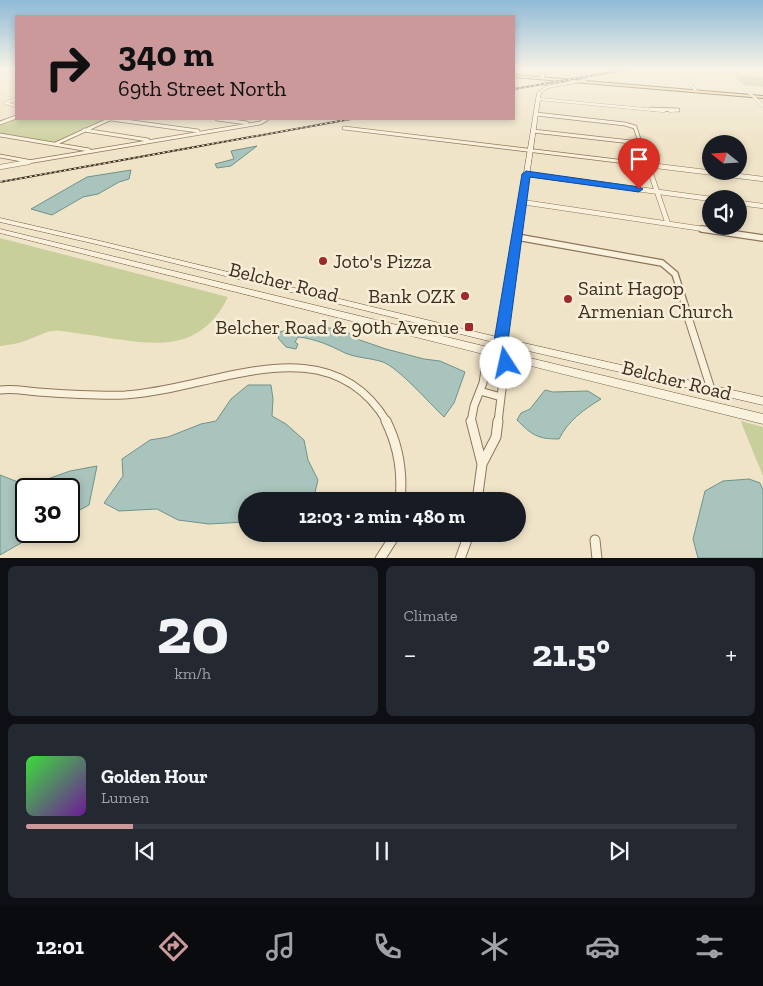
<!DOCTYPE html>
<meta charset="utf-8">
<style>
:root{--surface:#171b24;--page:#242831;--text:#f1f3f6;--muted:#9ea1a6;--line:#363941;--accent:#cc999b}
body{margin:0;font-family:"Zilla Slab",serif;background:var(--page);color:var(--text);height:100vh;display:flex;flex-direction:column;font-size:19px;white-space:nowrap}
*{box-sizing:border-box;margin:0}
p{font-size:16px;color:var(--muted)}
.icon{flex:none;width:28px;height:28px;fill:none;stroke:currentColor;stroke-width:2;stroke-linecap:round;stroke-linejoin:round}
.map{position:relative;height:558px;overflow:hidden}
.drawer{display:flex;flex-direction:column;gap:8px;padding:8px;background:#0d0f14;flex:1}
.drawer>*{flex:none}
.banner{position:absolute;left:15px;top:15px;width:500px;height:105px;border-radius:0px;box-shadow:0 2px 8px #0003;background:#cc999b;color:#111;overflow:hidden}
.needle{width:32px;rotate:288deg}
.fabs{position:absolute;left:702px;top:135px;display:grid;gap:10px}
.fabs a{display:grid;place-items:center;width:45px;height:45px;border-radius:50%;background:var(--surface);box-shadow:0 2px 8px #0003;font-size:25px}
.speed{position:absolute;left:15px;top:478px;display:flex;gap:10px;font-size:25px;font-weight:700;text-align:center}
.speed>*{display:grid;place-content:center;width:65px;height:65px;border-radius:50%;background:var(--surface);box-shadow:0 2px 8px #0003;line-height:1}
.speed .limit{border:2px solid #111;border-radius:8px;background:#fff;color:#111}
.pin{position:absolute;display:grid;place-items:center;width:42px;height:42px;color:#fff;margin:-51px -21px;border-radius:50% 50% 50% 0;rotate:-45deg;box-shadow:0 0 5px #0007}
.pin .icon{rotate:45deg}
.me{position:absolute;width:55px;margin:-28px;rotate:350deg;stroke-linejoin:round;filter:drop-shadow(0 0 4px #0008)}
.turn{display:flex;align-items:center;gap:18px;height:105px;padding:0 20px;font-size:22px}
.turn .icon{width:65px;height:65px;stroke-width:2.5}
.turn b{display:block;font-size:35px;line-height:42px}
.big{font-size:38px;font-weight:700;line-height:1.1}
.drawer .widget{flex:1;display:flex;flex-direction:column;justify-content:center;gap:8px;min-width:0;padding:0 18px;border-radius:8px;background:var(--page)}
.drawer .dial{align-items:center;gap:0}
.dial b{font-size:65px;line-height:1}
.song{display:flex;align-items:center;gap:15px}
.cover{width:60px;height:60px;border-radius:8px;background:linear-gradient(135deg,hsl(120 70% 55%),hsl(280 70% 35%))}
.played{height:5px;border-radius:2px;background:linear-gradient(90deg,var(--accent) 15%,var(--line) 15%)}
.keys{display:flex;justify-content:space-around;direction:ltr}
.heat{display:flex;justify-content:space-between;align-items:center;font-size:28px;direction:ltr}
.drawer .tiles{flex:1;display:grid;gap:8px;grid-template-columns:1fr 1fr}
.widget:last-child{grid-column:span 2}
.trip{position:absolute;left:238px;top:492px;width:288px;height:50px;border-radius:25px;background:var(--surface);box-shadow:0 2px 8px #0003;font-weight:700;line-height:50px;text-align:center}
.menu{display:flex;height:80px;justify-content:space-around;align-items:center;background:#090b0e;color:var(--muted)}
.menu .icon{width:35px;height:35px}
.menu .current{color:var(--accent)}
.menu b{font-size:22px;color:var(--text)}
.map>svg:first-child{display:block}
.green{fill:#c9cf9b}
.cemetery{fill:#bfc49a}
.water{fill:#a9c4bc;stroke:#6f938a}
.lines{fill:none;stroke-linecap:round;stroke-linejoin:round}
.street-far5-casing{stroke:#8d765c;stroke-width:3}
.street-far4-casing{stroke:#8d765c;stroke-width:4.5}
.street-far3-casing{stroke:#8d765c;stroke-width:5.5}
.street-far2-casing{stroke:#8d765c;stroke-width:8}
.street-far1-casing{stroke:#8d765c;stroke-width:9}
.street-casing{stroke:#8d765c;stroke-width:11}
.secondary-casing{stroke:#6f573f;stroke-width:1}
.primary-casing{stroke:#5b4430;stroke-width:2}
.street-far5{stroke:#faf1dc;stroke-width:2.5}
.street-far4{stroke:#faf1dc;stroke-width:3}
.street-far3{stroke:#faf1dc;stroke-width:4.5}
.street-far2{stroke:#faf1dc;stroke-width:5.5}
.street-far1{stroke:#faf1dc;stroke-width:7}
.street{stroke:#faf1dc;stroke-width:9}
.secondary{fill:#faf1dc;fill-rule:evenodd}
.primary{fill:#f3d9a0;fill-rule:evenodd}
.rail-casing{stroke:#3d2e20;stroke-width:2}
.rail{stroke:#f7eed8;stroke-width:1;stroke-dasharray:2.5;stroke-linecap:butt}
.route{fill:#1a73e8;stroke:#114b97}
.poi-dot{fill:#9e2a2b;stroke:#f7eed8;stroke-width:2}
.labels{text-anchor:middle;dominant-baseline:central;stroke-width:5;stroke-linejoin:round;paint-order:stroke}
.poi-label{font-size:20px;fill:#3d2e20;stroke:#f7eed8;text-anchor:start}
.street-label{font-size:20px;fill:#3d2e20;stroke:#f7eed8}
</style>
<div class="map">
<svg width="763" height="559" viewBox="0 0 763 559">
<rect width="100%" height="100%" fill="#f0e4c8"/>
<!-- green -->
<path class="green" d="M16,117V119H111L54,145L0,136V123Z
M0,238L228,297C196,362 140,341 82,334C73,333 61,330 52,331C44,332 37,337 30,339C20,343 10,345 0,346Z
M741,421L763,427V476L743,427Z"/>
<!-- cemetery -->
<path class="cemetery" d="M734,75L763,77V87L745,85Z"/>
<!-- water -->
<path class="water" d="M257,146L231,166L217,168L215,164L234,159L231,151Z
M131,170L129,179L119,182L98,194L83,197L52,215L31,209L87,177Z
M295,327L330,328L349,333L354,338L386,349L424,359L440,361L465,372L454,403L444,417C429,403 400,369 383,362C371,358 357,358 345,353C329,345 316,339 298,337L295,342L298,344L296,349L286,347L278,338L280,332Z
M248,385H271L273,399L272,416L286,424L304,440L308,460L318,480L313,501H246V522L209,524L178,520L157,509L119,511L104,503L123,476L122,459L150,440L168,437L201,424L216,421L231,399Z
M545,390L553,392L588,391L601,399C583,410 568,421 559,439C537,439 532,435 517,420L521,413L530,409Z
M97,466L89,505L69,516V489H26V531H42L0,555V475L28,486L70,471Z
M749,479L760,483L763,490V558H698L693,539L705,491L723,481Z"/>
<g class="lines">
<defs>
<path id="street-far5" d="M678,69L696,91
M725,69L763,106
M539,99L664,111
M5,103L16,106
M5,103L16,99
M670,111L678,110"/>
<path id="street-far4" d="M651,109L678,110
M536,114L625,124L635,127L647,163
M111,119L198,131
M217,119L247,123
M0,123L16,117
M344,128L634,163
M84,130L148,140
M533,131L640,143
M0,135L89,150
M55,144L110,119
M0,156L27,161
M22,163L260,123L267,119"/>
<path id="street-far3" d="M624,162L763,179
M647,162L668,224
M0,167L29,162
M526,174L711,199
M522,202L710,230
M739,203L763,206"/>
<path id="street-far2" d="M702,229L763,238
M517,237L662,263L675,274L688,315"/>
<path id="street-far1" d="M687,314L711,389
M0,390C13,388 25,391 38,392C67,394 96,396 125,395C213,390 328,322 387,422
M480,391L501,397
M471,422L474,406L483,383L488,351L501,341
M498,422L506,356"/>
<path id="street" d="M386,421C399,447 403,472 400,501
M471,421L482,464
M477,501L482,464L496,437L498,421
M595,540L597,559
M380,559L396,534
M460,559L469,534"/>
<path id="secondary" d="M541,69H545L544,78L542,79L540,78Z
M585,79L586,81L548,88L541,93L506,339L763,397V405L507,346L509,353L763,414V424L0,233V229L500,350L497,343L100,245L0,222V218L100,241L497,337L537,93L546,86Z"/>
<path id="primary" d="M514,75L763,96V98L514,77Z"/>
</defs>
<!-- street-far5 casing -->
<use href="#street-far5" class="street-far5-casing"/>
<!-- street-far4 casing -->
<use href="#street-far4" class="street-far4-casing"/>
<!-- street-far3 casing -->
<use href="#street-far3" class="street-far3-casing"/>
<!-- street-far2 casing -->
<use href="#street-far2" class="street-far2-casing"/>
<!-- street-far1 casing -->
<use href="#street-far1" class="street-far1-casing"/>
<!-- street casing -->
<use href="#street" class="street-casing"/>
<!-- secondary casing -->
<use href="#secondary" class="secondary-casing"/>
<!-- primary casing -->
<use href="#primary" class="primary-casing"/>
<!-- street-far5 -->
<use href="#street-far5" class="street-far5"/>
<!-- street-far4 -->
<use href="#street-far4" class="street-far4"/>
<!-- street-far3 -->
<use href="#street-far3" class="street-far3"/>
<!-- street-far2 -->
<use href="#street-far2" class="street-far2"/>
<!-- street-far1 -->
<use href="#street-far1" class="street-far1"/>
<!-- street -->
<use href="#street" class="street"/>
<!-- secondary -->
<use href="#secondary" class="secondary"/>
<!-- primary -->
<use href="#primary" class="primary"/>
<defs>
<path id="rail" d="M514,89L630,69
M0,182L351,119"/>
</defs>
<!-- rail casing -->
<use href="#rail" class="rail-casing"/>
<!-- rail -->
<use href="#rail" class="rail"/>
</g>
<!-- sky -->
<linearGradient id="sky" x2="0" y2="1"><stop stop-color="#8fbad6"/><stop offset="0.47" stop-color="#f8f3e6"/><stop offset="1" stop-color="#f8f3e6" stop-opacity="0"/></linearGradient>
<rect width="763" height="147" fill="url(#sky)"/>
<!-- route -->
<path class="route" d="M526,171L639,187L643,189L639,192L530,177L508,341C511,350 515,358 510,367L506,369L501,367L494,341L522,174Z"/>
<!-- markers -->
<g class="poi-dot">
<circle cx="323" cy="261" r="5"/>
<circle cx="465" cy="296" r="5"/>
<circle cx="568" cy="299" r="5"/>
<rect x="464" y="322" width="10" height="10" rx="2.5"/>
</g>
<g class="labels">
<!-- poi labels -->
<g class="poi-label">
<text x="333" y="261">Joto's Pizza</text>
<text x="578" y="288">Saint Hagop<tspan x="578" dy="23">Armenian Church</tspan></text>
<text x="455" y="296" text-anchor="end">Bank OZK</text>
<text x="459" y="327" text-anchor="end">Belcher Road &amp; 90th Avenue</text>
</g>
<!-- street labels -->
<g class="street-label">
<text transform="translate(284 282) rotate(14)">Belcher Road</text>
<text transform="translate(677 380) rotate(14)">Belcher Road</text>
</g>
</g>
</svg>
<div class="fabs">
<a><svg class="needle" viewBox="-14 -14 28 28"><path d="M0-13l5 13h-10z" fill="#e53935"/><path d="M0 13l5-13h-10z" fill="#9ea1a6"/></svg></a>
<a><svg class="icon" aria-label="sound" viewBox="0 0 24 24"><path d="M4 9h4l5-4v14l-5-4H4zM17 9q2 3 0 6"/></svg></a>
</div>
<div class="speed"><div class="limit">30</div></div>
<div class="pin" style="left:639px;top:189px;background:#d93025"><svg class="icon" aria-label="arrive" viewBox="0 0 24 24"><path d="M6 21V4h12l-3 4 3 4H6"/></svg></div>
<svg class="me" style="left:506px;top:363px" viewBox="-20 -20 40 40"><circle r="19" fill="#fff"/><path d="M0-13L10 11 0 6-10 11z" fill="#1a73e8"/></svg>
<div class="trip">12:03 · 2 min · 480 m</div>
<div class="banner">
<div class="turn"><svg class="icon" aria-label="right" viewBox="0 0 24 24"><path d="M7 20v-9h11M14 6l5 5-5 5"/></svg><div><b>340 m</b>69th Street North</div></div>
</div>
</div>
<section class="drawer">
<div class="tiles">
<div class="widget dial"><b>20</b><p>km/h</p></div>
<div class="widget"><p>Climate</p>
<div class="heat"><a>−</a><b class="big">21.5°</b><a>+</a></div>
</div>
<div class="widget">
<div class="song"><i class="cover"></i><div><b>Golden Hour</b><p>Lumen</p></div></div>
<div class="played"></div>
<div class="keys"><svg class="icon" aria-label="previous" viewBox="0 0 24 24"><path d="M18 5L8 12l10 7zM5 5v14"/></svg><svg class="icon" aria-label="pause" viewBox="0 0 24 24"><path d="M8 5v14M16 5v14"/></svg><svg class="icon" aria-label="next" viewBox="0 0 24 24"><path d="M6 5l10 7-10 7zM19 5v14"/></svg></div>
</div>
</div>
</section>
<nav class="menu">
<b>12:01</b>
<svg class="icon current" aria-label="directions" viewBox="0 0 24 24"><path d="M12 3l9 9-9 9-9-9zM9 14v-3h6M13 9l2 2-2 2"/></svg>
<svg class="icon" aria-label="music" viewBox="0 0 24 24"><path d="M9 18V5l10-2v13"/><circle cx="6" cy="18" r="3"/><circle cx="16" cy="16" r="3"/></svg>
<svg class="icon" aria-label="phone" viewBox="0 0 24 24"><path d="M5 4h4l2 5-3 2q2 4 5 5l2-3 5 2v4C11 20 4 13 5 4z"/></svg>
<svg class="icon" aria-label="climate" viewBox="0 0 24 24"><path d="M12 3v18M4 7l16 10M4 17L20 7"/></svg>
<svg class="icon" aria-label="car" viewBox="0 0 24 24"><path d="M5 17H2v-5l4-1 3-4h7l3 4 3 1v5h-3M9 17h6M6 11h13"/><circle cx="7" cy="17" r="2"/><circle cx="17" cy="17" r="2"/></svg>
<svg class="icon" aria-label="filters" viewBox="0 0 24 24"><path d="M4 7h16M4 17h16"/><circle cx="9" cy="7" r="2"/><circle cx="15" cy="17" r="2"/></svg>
</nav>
